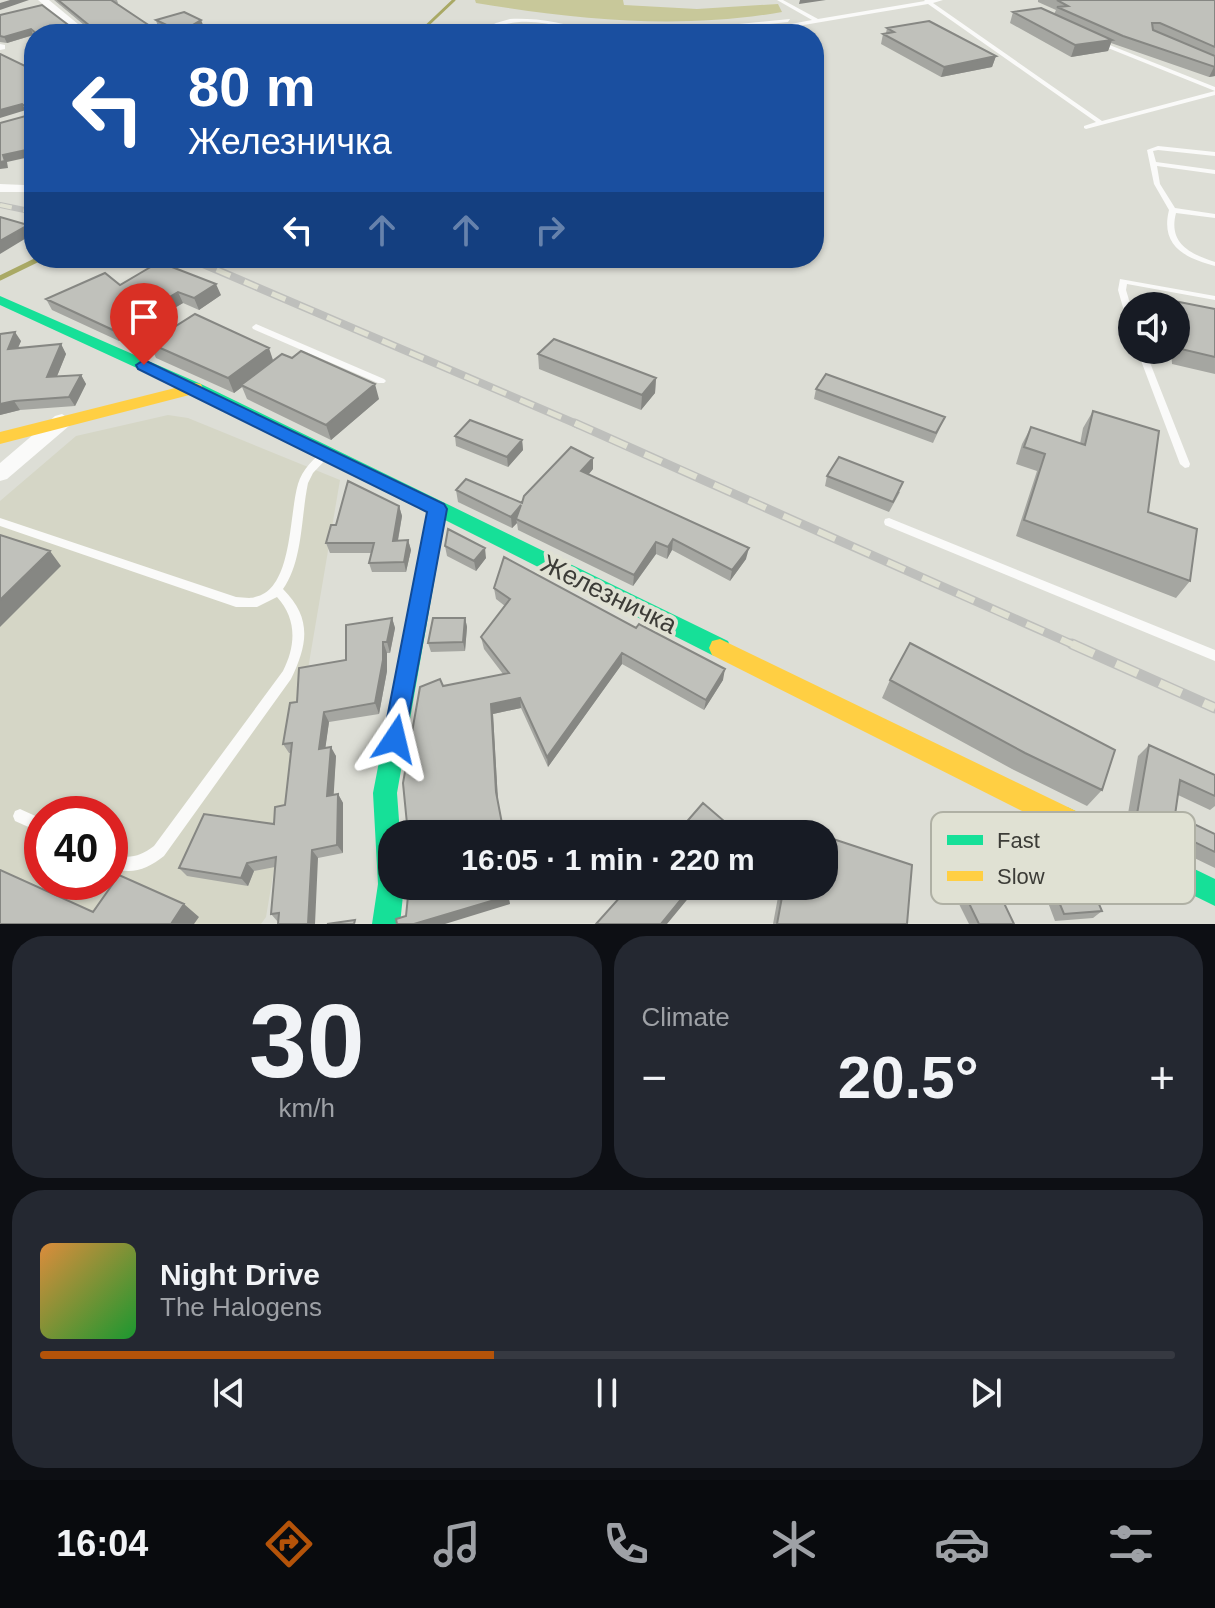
<!DOCTYPE html>
<meta charset="utf-8">
<style>
:root{--surface:#171b24;--page:#242831;--text:#f1f3f6;--muted:#9ea1a6;--line:#363941;--accent:#b45309}
body{margin:0;font-family:Arial,sans-serif;background:var(--page);color:var(--text);height:100vh;display:flex;flex-direction:column;font-size:30px;white-space:nowrap}
*{box-sizing:border-box;margin:0}
p{font-size:26px;color:var(--muted)}
.icon{flex:none;width:44px;height:44px;fill:none;stroke:currentColor;stroke-width:2;stroke-linecap:round;stroke-linejoin:round}
.map{position:relative;height:924px;overflow:hidden}
.side{display:flex;flex-direction:column;gap:12px;padding:12px;background:#0d0f14;flex:1}
.side>*{flex:none}
.hud{position:absolute;left:24px;top:24px;width:800px;height:244px;border-radius:32px;box-shadow:0 2px 6px #0004;background:#1a4fa0;color:#fff;overflow:hidden}
.tools{position:absolute;left:1118px;top:292px;display:grid;gap:16px}
.tools a{display:grid;place-items:center;width:72px;height:72px;border-radius:50%;background:var(--surface);box-shadow:0 2px 6px #0004;font-size:40px}
.speed{position:absolute;left:24px;top:796px;display:flex;gap:16px;font-size:40px;font-weight:700;text-align:center}
.speed>*{display:grid;place-content:center;width:104px;height:104px;border-radius:50%;background:var(--surface);box-shadow:0 2px 6px #0004;line-height:1}
.speed .limit{border:12px solid #d22;background:#fff;color:#111}
.pin{position:absolute;display:grid;place-items:center;width:68px;height:68px;color:#fff;margin:-82px -34px;border-radius:50% 50% 50% 0;rotate:-45deg;box-shadow:0 0 8px #0007}
.pin .icon{rotate:45deg}
.me{position:absolute;width:88px;margin:-44px;rotate:10deg;stroke-linejoin:round;filter:drop-shadow(0 0 6px #0008)}
.turn{display:flex;align-items:center;gap:28px;height:168px;padding:0 32px;font-size:36px}
.turn .icon{width:104px;height:104px;stroke-width:2.5}
.turn b{display:block;font-size:56px;line-height:68px}
.lanes{display:flex;align-items:center;height:76px;padding:0 32px;background:#0003;justify-content:center;gap:40px;direction:ltr}
.lanes .off{opacity:.35}
.big{font-size:60px;font-weight:600;line-height:1.1}
.side .card{flex:1;display:flex;flex-direction:column;justify-content:center;gap:12px;min-width:0;padding:0 28px;border-radius:32px;background:var(--page)}
.side .dial{align-items:center;gap:0}
.dial b{font-size:104px;line-height:1}
.song{display:flex;align-items:center;gap:24px}
.cover{width:96px;height:96px;border-radius:12px;background:linear-gradient(135deg,hsl(30 70% 55%),hsl(130 70% 35%))}
.played{height:8px;border-radius:4px;background:linear-gradient(90deg,var(--accent) 40%,var(--line) 40%)}
.keys{display:flex;justify-content:space-around;direction:ltr}
.heat{display:flex;justify-content:space-between;align-items:center;font-size:44px;direction:ltr}
.side .tiles{flex:1;display:grid;gap:12px;grid-template-columns:1fr 1fr}
.card:last-child{grid-column:span 2}
.trip{position:absolute;left:378px;top:820px;width:460px;height:80px;border-radius:32px;background:var(--surface);box-shadow:0 2px 6px #0004;font-weight:600;line-height:80px;text-align:center}
.tabs{display:flex;height:128px;justify-content:space-around;align-items:center;background:#090b0e;color:var(--muted)}
.tabs .icon{width:56px;height:56px}
.tabs .selected{color:var(--accent)}
.tabs b{font-size:36px;color:var(--text)}
.map>svg:first-child{display:block}
.built{fill:#d5d6c6;fill-rule:evenodd}
.green{fill:#c8c89a}
.lines{fill:none;stroke-linecap:round;stroke-linejoin:round}
.stream-far1{stroke:#a9a965;stroke-width:3}
.stream{stroke:#a9a965;stroke-width:5}
.lane{fill:#fafaf9;fill-rule:evenodd}
.street{fill:#fafaf9;fill-rule:evenodd}
.fast{fill:#16e098;fill-rule:evenodd}
.slow{fill:#ffcf43;fill-rule:evenodd}
.rail-far3-casing{stroke:#bebfbc;stroke-width:6}
.rail-far2-casing{stroke:#bebfbc;stroke-width:8}
.rail-far1-casing{stroke:#bebfbc;stroke-width:9}
.rail-casing{stroke:#bebfbc;stroke-width:11}
.rail-far3{stroke:#e0e1d3;stroke-width:4;stroke-dasharray:12;stroke-linecap:butt}
.rail-far2{stroke:#e0e1d3;stroke-width:5;stroke-dasharray:15;stroke-linecap:butt}
.rail-far1{stroke:#e0e1d3;stroke-width:6;stroke-dasharray:19;stroke-linecap:butt}
.rail{stroke:#e0e1d3;stroke-width:8;stroke-dasharray:24;stroke-linecap:butt}
.wall{fill:#a5a6a1}
.shaded-wall{fill:#868783}
.building{fill:#c0c1bb;stroke:#868783;stroke-width:2}
.route{fill:#1a73e8;stroke:#114b97;stroke-width:2}
.labels{text-anchor:middle;dominant-baseline:central;stroke-width:8;stroke-linejoin:round;paint-order:stroke}
.street-label{font-size:26px;fill:#3c3c37;stroke:#e0e1d3}
.key{fill:#e0e1d3;stroke:#afb0a4;stroke-width:2}
.key-label{font-size:22px;fill:#3c3c37}
</style>
<div class="map">
<svg width="1215" height="924" viewBox="0 0 1215 924">
<rect width="100%" height="100%" fill="#ddded6"/>
<!-- built -->
<path class="built" d="M168,415L188,418L340,480L266,917L261,924H0V501L76,436ZM42,814H110V882H42Z"/>
<!-- green -->
<path class="green" d="M475,0H623L624,5L697,9L778,4L782,12C678,30 580,20 476,3Z"/>
<g class="lines">
<!-- stream-far1 -->
<path class="stream-far1" d="M418,34L454,0"/>
<!-- stream -->
<path class="stream" d="M0,278L41,258"/>
<!-- lane -->
<path class="lane" d="M777,0H783L818,19L925,1L924,0H943L933,3L1102,121L1215,91V95L1086,129L1084,128V126L1096,122L928,4L750,34H738L812,20Z
M510,19C537,18 566,22 591,34C582,34 574,31 566,28C540,21 514,18 490,30L493,34H487L484,29L496,23Z
M790,19L788,22L672,34H655L658,32Z
M1098,42H1102L1215,87V91L1098,44Z
M1158,146L1215,152V156L1158,150L1153,151L1156,162L1215,170V174L1157,166L1160,184L1175,208L1215,214V218L1176,213C1168,243 1190,254 1215,262V266C1185,258 1160,246 1169,210L1154,184L1147,150Z
M1120,279L1215,296V300L1127,284L1126,290L1132,310V328L1128,325L1118,290Z
M256,324L384,379L386,381L384,383H378L253,329L252,327Z
M1137,350H1145L1190,464L1189,467L1185,468L1180,464Z
M326,450L331,454L313,473L308,483C301,516 303,561 283,589C312,618 308,644 291,679L164,856C147,869 131,876 110,867V853C128,860 139,857 154,846L283,671C296,645 297,619 277,597L257,607H236L0,526V518L236,597C242,597 250,599 255,597C293,590 289,513 298,484C302,470 314,457 326,450Z
M889,518L1215,650V661L885,525L884,522L885,519Z
M20,809L42,819V833L15,821L13,816L15,811Z"/>
<!-- street -->
<path class="street" d="M38,0H49L90,34H79Z
M0,44L5,45V49L0,50Z
M34,181L32,192H0V184L24,185Z
M62,414L72,421L69,426L7,479L0,481V463L55,416Z"/>
<!-- fast -->
<path class="fast" d="M0,296L201,384L728,641L731,648L728,655L720,657L712,655L445,520L397,793L400,834H392V886H404L400,924H372L378,884L373,793L427,511L189,392L0,305Z
M1067,807L1215,879V906L1058,829L1054,820L1058,811Z"/>
<!-- slow -->
<path class="slow" d="M195,383L201,384L203,388L201,392L0,444V432Z
M720,639L1076,811L1080,820L1076,829L1067,833L1058,829L712,655L709,648L712,641Z"/>
<defs>
<path id="rail-far3" d="M0,205L34,212"/>
<path id="rail-far2" d="M189,258L579,425"/>
<path id="rail-far1" d="M575,423L1076,646"/>
<path id="rail" d="M1072,644L1215,708"/>
</defs>
<!-- rail-far3 casing -->
<use href="#rail-far3" class="rail-far3-casing"/>
<!-- rail-far2 casing -->
<use href="#rail-far2" class="rail-far2-casing"/>
<!-- rail-far1 casing -->
<use href="#rail-far1" class="rail-far1-casing"/>
<!-- rail casing -->
<use href="#rail" class="rail-casing"/>
<!-- rail-far3 -->
<use href="#rail-far3" class="rail-far3"/>
<!-- rail-far2 -->
<use href="#rail-far2" class="rail-far2"/>
<!-- rail-far1 -->
<use href="#rail-far1" class="rail-far1"/>
<!-- rail -->
<use href="#rail" class="rail"/>
</g>
<!-- wall -->
<path class="wall" d="M54,0H117L118,3H116L152,32L145,34H34V35L7,43L0,42V15L75,30H90Z
M1038,0H1215V76L1209,77L1111,43L1108,51L1071,57L1010,23L1013,12L1054,14L1056,10L1038,2Z
M156,20L204,27L192,34H173L158,27Z
M887,28L996,56L992,67L941,77L881,44L883,34L886,33Z
M120,285L221,295L199,310L183,303L119,341L52,310L46,299Z
M1169,300L1215,309V374L1172,364L1171,350H1176V306H1166Z
M0,334L21,341L18,348L61,344L66,354L57,376L81,375L86,384L75,406L20,410L0,415Z
M149,343L273,360L379,399L331,440L247,399L242,387L234,393L156,358Z
M538,354L656,378L655,393L641,410L539,369Z
M816,389L945,417L933,443L814,399Z
M1093,411L1148,512L1190,581L1176,598L1016,536L1037,471L1016,464L1022,444L1031,427L1080,444L1083,428Z
M455,436L522,440L523,450L508,467L456,446Z
M593,469L588,475L746,559L730,581L672,550L667,559L656,554L633,586L518,530L517,523L512,528L458,502L456,490L522,503Z
M827,476L900,492L889,512L825,486Z
M399,506L402,516L398,541L408,540L411,550L406,572H372L369,563L371,553H330L326,543L336,525Z
M445,546L486,558L476,571L447,556Z
M494,588L723,680L704,710L622,664L548,767L521,708L493,714L498,801L392,856L404,828L407,824L443,686L503,674L484,649L481,637L505,606L496,599Z
M392,618L395,628L390,653H387V671L379,714L329,722L325,748L336,756L333,795L338,794L343,803V853L318,858L278,922L271,914L275,867L254,871L248,886L187,876L179,868L274,824L285,805L291,753H289L283,744L297,702L346,660Z
M465,618L467,627L465,651L431,652L428,643Z
M890,680L1102,790L1087,806L1012,769L882,698Z
M1149,745L1215,775V806L1210,810L1178,795L1175,815L1215,834V868L1126,825L1138,756Z
M950,846L976,848L1024,859L1102,911L1093,918L1055,921L1044,892L1004,904L1014,924H969L959,904L965,898L944,853Z
M409,886H528L507,890L510,904L406,916Z
M780,886H824L907,924H773Z"/>
<!-- shaded-wall -->
<path class="shaded-wall" d="M10,0H29L0,10V3Z
M800,0H826L799,4Z
M201,20L204,27L192,34H182L181,32Z
M150,26L152,32L145,34H120Z
M31,29L33,35L7,43L4,37Z
M1112,40L1108,51L1071,57L1075,45Z
M996,56L992,67L941,77L944,67Z
M1214,67H1215V76L1209,77Z
M22,104L26,110L0,118V110Z
M30,149L34,156L7,162L8,168L0,169V162L3,155Z
M28,225L33,234L0,254V241Z
M216,284L221,295L199,310L194,298Z
M178,292L183,303L119,341L113,330Z
M15,332L21,341L13,359L8,349Z
M61,344L66,354L53,386L47,377Z
M269,348L274,363L241,385L242,387L234,393L228,378Z
M81,375L86,384L75,406L69,397Z
M656,378L655,393L641,410L642,395Z
M375,384L379,399L331,440L326,425Z
M14,401L20,410L0,415V404Z
M522,440L523,450L508,467L507,457Z
M593,458V469L581,483V471Z
M521,505L516,519L517,523L512,528L511,517Z
M399,506L402,516L396,550L393,541Z
M673,539L672,550L667,559L668,547Z
M408,540L411,550L406,572L404,562Z
M656,542V554L633,586L634,575Z
M485,548L486,558L476,571L474,561Z
M749,548L746,559L730,581L732,570Z
M50,551L61,566L0,627V600Z
M392,618L395,628L390,653L387,642Z
M465,618L467,627L465,651L463,642Z
M383,642L387,653V671L379,714L375,703Z
M622,653V664L548,767L547,757Z
M725,669L723,680L704,710L706,700Z
M520,698L521,708L493,714L498,801L496,792L491,704Z
M324,712L329,722L324,758L319,749Z
M331,747L336,756L333,806L327,796Z
M338,794L343,803V853L337,845Z
M724,821L721,832L719,834H713Z
M312,850L318,858L315,924H308Z
M247,863L254,871L248,886L241,878Z
M1052,885L1044,892L995,906L1002,899Z
M506,886L510,904L445,924H414Z
M693,886L691,895L667,924H661Z
M184,904L199,917L194,924H171Z"/>
<!-- building -->
<path class="building" d="M58,0H111L150,26L120,34H37L31,29L4,37L0,36V15L42,5L75,30H90V26Z
M1057,0H1215V47L1160,23H1152L1153,30L1215,56V67L1123,36L1057,7L1068,6Z
M1041,8L1112,40L1075,45L1013,12Z
M184,12L201,20L181,32L156,20Z
M929,21L996,56L944,67L883,34L894,32L887,28Z
M0,54L29,68L34,66V155L30,149L3,155L5,161L0,162V123L26,116L30,110L22,104L0,110Z
M0,217L28,225L0,241Z
M159,262L216,284L194,298L178,292L113,330L46,299L105,273L120,285Z
M1169,300L1215,309V357L1181,349L1180,323H1176V306H1170Z
M195,314L269,348L228,378L149,343Z
M15,332L8,349L61,344L47,377L81,375L69,397L14,401L0,404V334Z
M554,339L656,378L642,395L538,354Z
M301,351L375,384L326,425L241,385L282,354L292,358Z
M826,374L945,417L936,433L816,389Z
M1093,411L1159,431L1148,512L1197,529L1190,581L1024,520L1045,454L1024,447L1031,427L1085,445Z
M470,420L522,440L507,457L455,436Z
M571,447L593,458L581,471L749,548L732,570L673,539L668,547L656,542L634,575L516,519L521,505L511,517L456,490L466,479L522,503L524,496Z
M839,457L903,482L893,502L827,476Z
M348,481L399,506L393,541L408,540L404,562L369,563L374,543H326L331,525H336Z
M448,529L485,548L474,561L445,546Z
M0,535L50,551L0,600Z
M504,557L636,628L639,624L725,669L706,700L622,653L547,757L520,698L491,704L496,792L504,834H392L391,855V828H404L407,824L403,783L420,687L440,679L443,686L509,673L481,637L510,599L494,588Z
M392,618L387,642H383V660L375,703L324,712L319,749L331,747L327,796L338,794L337,845L312,850L308,924H278L279,913L271,914L276,857L247,863L241,878L179,868L204,814L274,824L275,807L285,805L292,743L283,744L290,703L297,702L299,668L346,660V625Z
M433,618H465L463,642L428,643Z
M910,643L1115,750L1102,790L1025,753L890,680Z
M1149,745L1215,775V796L1180,780L1175,815L1215,834V852L1137,814Z
M703,803L724,821L713,834H676Z
M794,827L816,834H793Z
M524,828L526,834H508Z
M824,836L912,865L907,924H777L784,886H824Z
M1011,838L1024,859L1078,855L1102,911L1064,914L1052,885L1002,899L1014,924H979L966,897L974,895L950,846L972,840L976,848Z
M0,870L93,912L119,875L184,904L171,924H0Z
M409,886H506L508,896L414,924H397L396,919L406,916Z
M630,886H692L661,924H596Z
M355,920L354,924H327Z"/>
<!-- route -->
<path class="route" d="M144,360L444,504L447,509L403,747L395,750L386,747L383,739L427,512L138,369L136,365Z"/>
<g class="labels">
<!-- street labels -->
<g class="street-label">
<text transform="translate(609 594) rotate(26)">Железничка</text>
</g>
</g>
<!-- legend -->
<rect x="931" y="812" width="264" height="92" rx="12" class="key"/>
<rect x="947" y="835" width="36" height="10" fill="#16e098"/>
<rect x="947" y="871" width="36" height="10" fill="#ffcf43"/>
<g class="key-label">
<text x="997" y="848">Fast</text>
<text x="997" y="884">Slow</text>
</g>
</svg>
<div class="tools">
<a><svg class="icon" aria-label="sound" viewBox="0 0 24 24"><path d="M4 9h4l5-4v14l-5-4H4zM17 9q2 3 0 6"/></svg></a>
</div>
<div class="speed"><div class="limit">40</div></div>
<div class="pin" style="left:144px;top:365px;background:#d93025"><svg class="icon" aria-label="arrive" viewBox="0 0 24 24"><path d="M6 21V4h12l-3 4 3 4H6"/></svg></div>
<svg class="me" style="left:395px;top:739px" viewBox="-20 -20 40 40"><path d="M0-17L14 15 0 8-14 15z" fill="#1a73e8" stroke="#fff" stroke-width="4"/></svg>
<div class="trip">16:05 · 1 min · 220 m</div>
<div class="hud">
<div class="turn"><svg class="icon" aria-label="left" viewBox="0 0 24 24"><path d="M17 20v-9H6M10 6l-5 5 5 5"/></svg><div><b>80 m</b>Железничка</div></div>
<div class="lanes"><svg class="icon" aria-label="left" viewBox="0 0 24 24"><path d="M17 20v-9H6M10 6l-5 5 5 5"/></svg><svg class="icon off" aria-label="ahead" viewBox="0 0 24 24"><path d="M12 20V5M6 11l6-6 6 6"/></svg><svg class="icon off" aria-label="ahead" viewBox="0 0 24 24"><path d="M12 20V5M6 11l6-6 6 6"/></svg><svg class="icon off" aria-label="right" viewBox="0 0 24 24"><path d="M7 20v-9h11M14 6l5 5-5 5"/></svg></div>
</div>
</div>
<section class="side">
<div class="tiles">
<div class="card dial"><b>30</b><p>km/h</p></div>
<div class="card"><p>Climate</p>
<div class="heat"><a>−</a><b class="big">20.5°</b><a>+</a></div>
</div>
<div class="card">
<div class="song"><i class="cover"></i><div><b>Night Drive</b><p>The Halogens</p></div></div>
<div class="played"></div>
<div class="keys"><svg class="icon" aria-label="previous" viewBox="0 0 24 24"><path d="M18 5L8 12l10 7zM5 5v14"/></svg><svg class="icon" aria-label="pause" viewBox="0 0 24 24"><path d="M8 5v14M16 5v14"/></svg><svg class="icon" aria-label="next" viewBox="0 0 24 24"><path d="M6 5l10 7-10 7zM19 5v14"/></svg></div>
</div>
</div>
</section>
<nav class="tabs">
<b>16:04</b>
<svg class="icon selected" aria-label="directions" viewBox="0 0 24 24"><path d="M12 3l9 9-9 9-9-9zM9 14v-3h6M13 9l2 2-2 2"/></svg>
<svg class="icon" aria-label="music" viewBox="0 0 24 24"><path d="M9 18V5l10-2v13"/><circle cx="6" cy="18" r="3"/><circle cx="16" cy="16" r="3"/></svg>
<svg class="icon" aria-label="phone" viewBox="0 0 24 24"><path d="M5 4h4l2 5-3 2q2 4 5 5l2-3 5 2v4C11 20 4 13 5 4z"/></svg>
<svg class="icon" aria-label="climate" viewBox="0 0 24 24"><path d="M12 3v18M4 7l16 10M4 17L20 7"/></svg>
<svg class="icon" aria-label="car" viewBox="0 0 24 24"><path d="M5 17H2v-5l4-1 3-4h7l3 4 3 1v5h-3M9 17h6M6 11h13"/><circle cx="7" cy="17" r="2"/><circle cx="17" cy="17" r="2"/></svg>
<svg class="icon" aria-label="filters" viewBox="0 0 24 24"><path d="M4 7h16M4 17h16"/><circle cx="9" cy="7" r="2"/><circle cx="15" cy="17" r="2"/></svg>
</nav>
